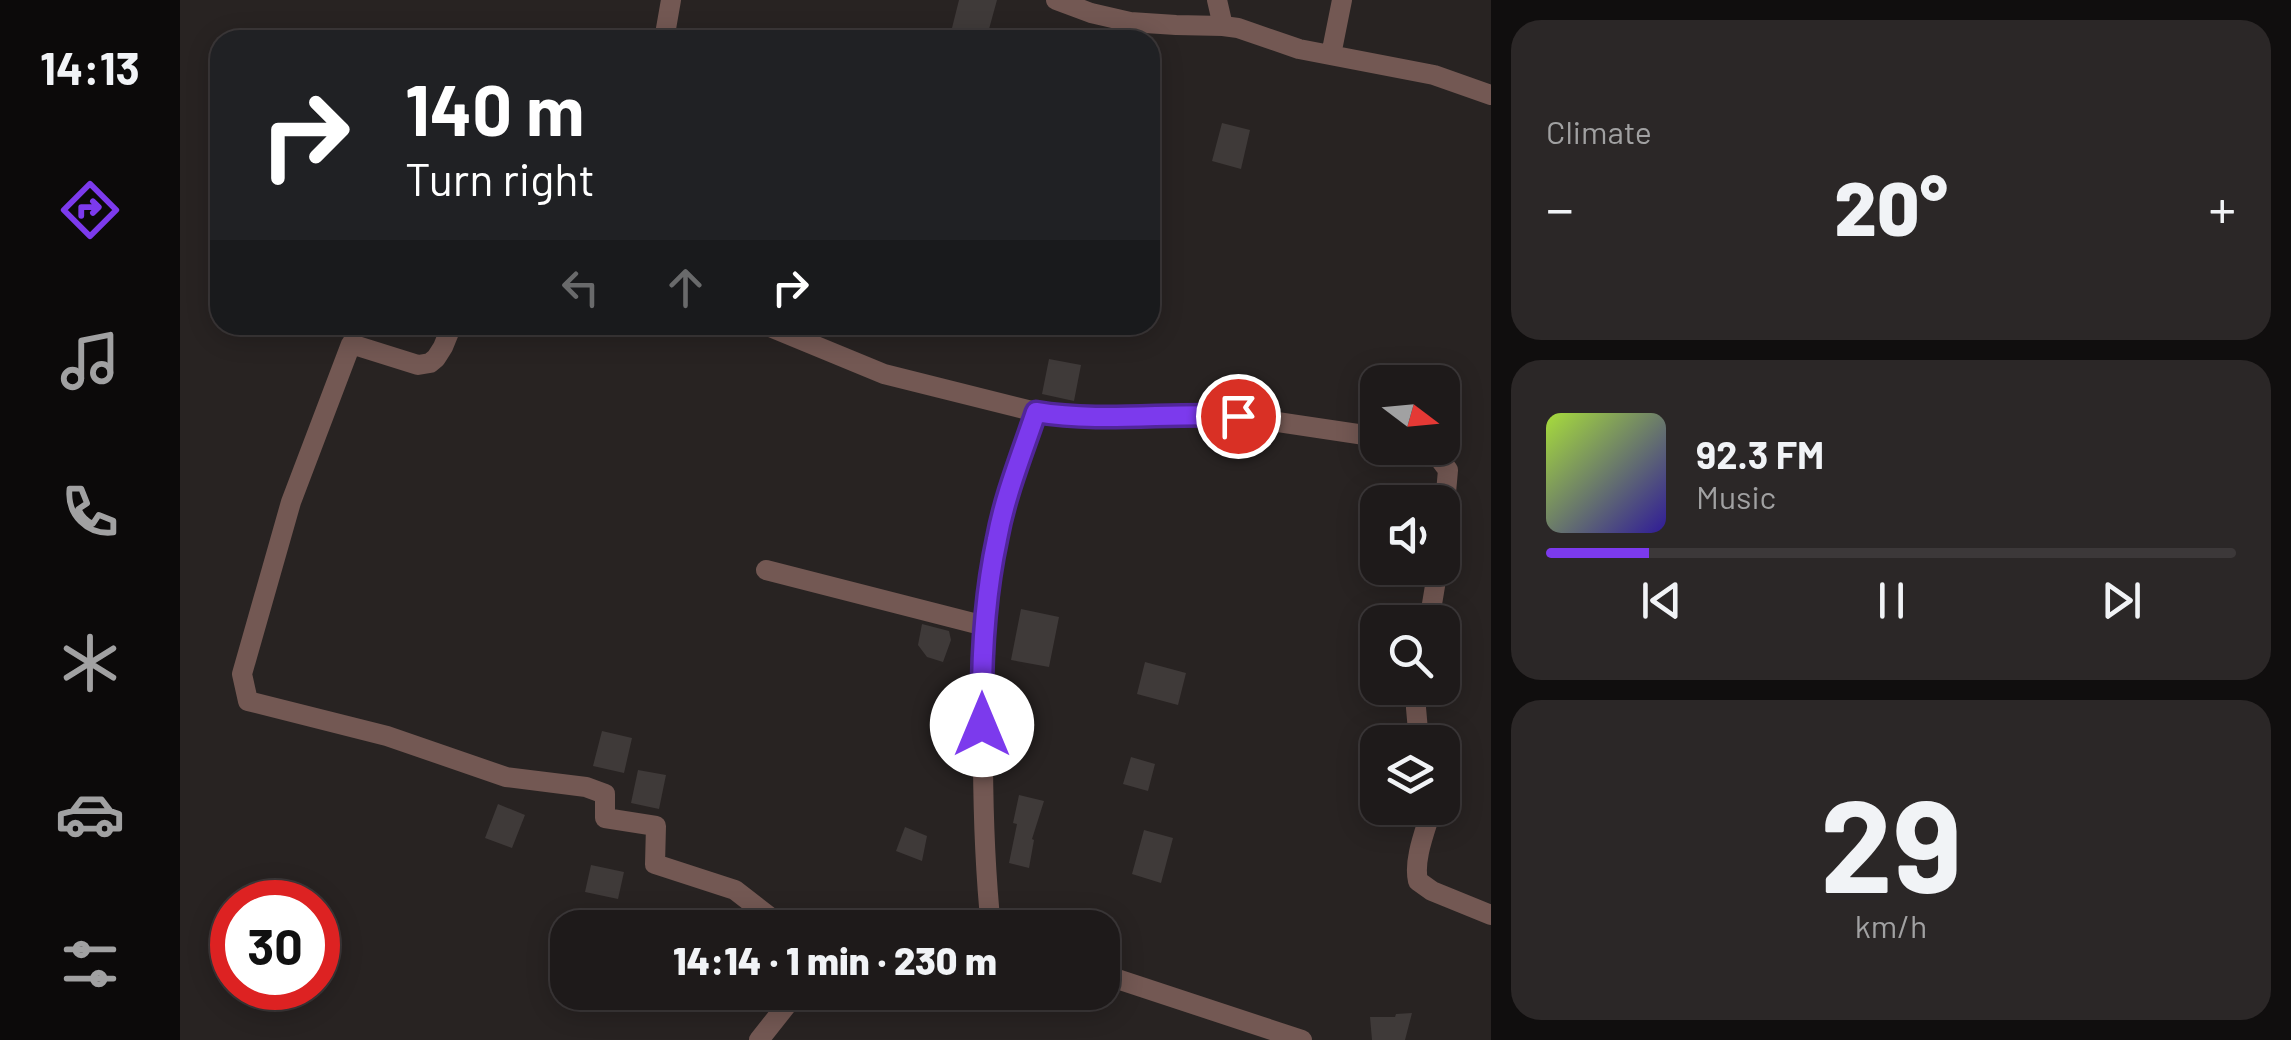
<!DOCTYPE html>
<meta charset="utf-8">
<style>
:root{--surface:#1e1a1a;--page:#2b2727;--text:#f1f3f6;--muted:#a1a1a2;--line:#3c3839;--accent:#7c3aed}
body{margin:0;font-family:Barlow,sans-serif;background:var(--page);color:var(--text);height:100vh;display:flex;flex-direction:column;font-size:38px;white-space:nowrap}
*{box-sizing:border-box;margin:0}
p{font-size:32px;color:var(--muted)}
.icon{flex:none;width:55px;height:55px;fill:none;stroke:currentColor;stroke-width:2;stroke-linecap:round;stroke-linejoin:round}
.map{position:relative;flex:1;overflow:hidden}
.details{display:flex;flex-direction:column;gap:20px;padding:20px;background:#100e0e;width:800px}
.details>*{flex:none}
.hud{position:absolute;left:30px;top:30px;width:950px;height:305px;border-radius:30px;box-shadow:0 5px 25px #0003,0 0 0 2px var(--line);background:#202124;color:#fff;overflow:hidden}
.needle{width:65px;rotate:106deg}
.buttons{position:absolute;left:1180px;top:365px;display:grid;gap:20px}
.buttons a{display:grid;place-items:center;width:100px;height:100px;border-radius:20px;background:var(--surface);box-shadow:0 5px 25px #0003,0 0 0 2px var(--line);font-size:50px}
.speed{position:absolute;left:30px;top:880px;display:flex;gap:20px;font-size:50px;font-weight:700;text-align:center}
.speed>*{display:grid;place-content:center;width:130px;height:130px;border-radius:50%;background:var(--surface);box-shadow:0 5px 25px #0003,0 0 0 2px var(--line);line-height:1}
.speed .limit{border:15px solid #d22;background:#fff;color:#111}
.pin{position:absolute;display:grid;place-items:center;width:85px;height:85px;color:#fff;margin:-42px;border:5px solid #fff;border-radius:50%;box-shadow:0 2px 10px #0007}
.me{position:absolute;width:110px;margin:-55px;rotate:0deg;stroke-linejoin:round;filter:drop-shadow(0 0 8px #0008)}
.turn{display:flex;align-items:center;gap:35px;height:210px;padding:0 30px;font-size:45px}
.turn .icon{width:130px;height:130px;stroke-width:2.5}
.turn b{display:block;font-size:70px;line-height:85px}
.lanes{display:flex;align-items:center;height:95px;padding:0 30px;background:#0003;justify-content:center;gap:50px;direction:ltr}
.lanes .off{opacity:.35}
.big{font-size:75px;font-weight:800;line-height:1.1}
.details .tile{flex:1;display:flex;flex-direction:column;justify-content:center;gap:15px;min-width:0;padding:0 35px;border-radius:30px;background:var(--page)}
.details .dial{align-items:center;gap:0}
.dial b{font-size:130px;line-height:1}
.song{display:flex;align-items:center;gap:30px}
.cover{width:120px;height:120px;border-radius:15px;background:linear-gradient(135deg,hsl(80 70% 55%),hsl(250 70% 35%))}
.played{height:10px;border-radius:5px;background:linear-gradient(90deg,var(--accent) 15%,var(--line) 15%)}
.keys{display:flex;justify-content:space-around;direction:ltr}
.heat{display:flex;justify-content:space-between;align-items:center;font-size:55px;direction:ltr}
.trip{position:absolute;left:370px;top:910px;width:570px;height:100px;border-radius:30px;background:var(--surface);box-shadow:0 5px 25px #0003,0 0 0 2px var(--line);font-weight:800;line-height:100px;text-align:center}
main{display:flex;flex:1;min-height:0}
.tabs{display:flex;flex-direction:column;width:180px;justify-content:space-around;align-items:center;background:#0c0a0a;color:var(--muted)}
.tabs .icon{width:70px;height:70px}
.tabs .active{color:var(--accent)}
.tabs b{font-size:45px;color:var(--text)}
.map>svg:first-child{display:block}
.building{fill:#3f3a39}
.lines{fill:none;stroke-linecap:round;stroke-linejoin:round}
.minor{stroke:#735853;stroke-width:20}
.route-casing{stroke:#51269a;stroke-width:25}
.route{stroke:#7c3aed;stroke-width:18}
</style>
<main>
<nav class="tabs">
<b>14:13</b>
<svg class="icon active" aria-label="directions" viewBox="0 0 24 24"><path d="M12 3l9 9-9 9-9-9zM9 14v-3h6M13 9l2 2-2 2"/></svg>
<svg class="icon" aria-label="music" viewBox="0 0 24 24"><path d="M9 18V5l10-2v13"/><circle cx="6" cy="18" r="3"/><circle cx="16" cy="16" r="3"/></svg>
<svg class="icon" aria-label="phone" viewBox="0 0 24 24"><path d="M5 4h4l2 5-3 2q2 4 5 5l2-3 5 2v4C11 20 4 13 5 4z"/></svg>
<svg class="icon" aria-label="climate" viewBox="0 0 24 24"><path d="M12 3v18M4 7l16 10M4 17L20 7"/></svg>
<svg class="icon" aria-label="car" viewBox="0 0 24 24"><path d="M5 17H2v-5l4-1 3-4h7l3 4 3 1v5h-3M9 17h6M6 11h13"/><circle cx="7" cy="17" r="2"/><circle cx="17" cy="17" r="2"/></svg>
<svg class="icon" aria-label="filters" viewBox="0 0 24 24"><path d="M4 7h16M4 17h16"/><circle cx="9" cy="7" r="2"/><circle cx="15" cy="17" r="2"/></svg>
</nav>
<div class="map">
<svg width="1311" height="1040" viewBox="0 0 1311 1040">
<rect width="100%" height="100%" fill="#282322"/>
<!-- building -->
<path class="building" d="M779,0H817L806,40L771,32Z
M1042,123L1070,130L1061,169L1032,161Z
M869,359L901,365L894,401L862,394Z
M841,609L879,617L869,667L831,660Z
M742,624L769,631L771,640L763,662L747,657L738,645Z
M965,662L1006,673L998,705L957,694Z
M422,731L452,738L444,773L413,766Z
M951,757L975,764L968,791L943,784Z
M458,770L486,775L479,809L451,803Z
M839,795L864,801L852,839L854,840L849,868L829,863L837,824L833,823Z
M318,804L345,815L332,848L305,838Z
M725,827L747,836L742,861L716,851Z
M964,830L993,838L981,883L952,874Z
M411,865L444,872L438,899L405,892Z
M1232,1013L1225,1040H1192L1190,1017H1215L1216,1014Z"/>
<g class="lines">
<!-- minor -->
<path class="minor" d="M876,0L911,13L950,22L996,25L1043,26L1058,28L1119,49L1254,75L1311,95
M1037,0L1043,26
M484,40L491,0
M1151,55L1162,0
M272,325L263,347L256,358L250,363L238,365L171,344L111,502L62,674L68,701L207,736L326,777L406,787L425,794V818L476,826L475,864L555,890L604,928
M585,325L704,374L856,412L911,419L1021,413L1058,416L1198,437
M1233,448L1259,458L1268,470L1262,538
M586,570L805,626
M1249,622L1258,568
M1237,688L1236,708L1239,742
M1252,808C1246,829 1233,859 1238,881L1252,891L1311,915
M811,928C805,869 803,810 803,751C802,680 802,607 817,537C826,494 842,453 856,412
M922,974L1122,1040
M579,1040L617,992"/>
</g>
<g class="lines">
<defs>
<path id="route" d="M802,725C801,663 804,599 817,539C825,495 842,454 856,412C923,423 990,412 1058,416"/>
</defs>
<!-- route casing -->
<use href="#route" class="route-casing"/>
<!-- route -->
<use href="#route" class="route"/>
</g>
</svg>
<div class="buttons">
<a><svg class="needle" viewBox="-14 -14 28 28"><path d="M0-13l5 13h-10z" fill="#e53935"/><path d="M0 13l5-13h-10z" fill="#a1a1a2"/></svg></a>
<a><svg class="icon" aria-label="sound" viewBox="0 0 24 24"><path d="M4 9h4l5-4v14l-5-4H4zM17 9q2 3 0 6"/></svg></a>
<a><svg class="icon" aria-label="search" viewBox="0 0 24 24"><circle cx="10" cy="10" r="6"/><path d="M15 15l6 6"/></svg></a>
<a><svg class="icon" aria-label="layers" viewBox="0 0 24 24"><path d="M12 4l9 5-9 5-9-5zM3 14l9 5 9-5"/></svg></a>
</div>
<div class="speed"><div class="limit">30</div></div>
<div class="pin" style="left:1058px;top:416px;background:#d93025"><svg class="icon" aria-label="arrive" viewBox="0 0 24 24"><path d="M6 21V4h12l-3 4 3 4H6"/></svg></div>
<svg class="me" style="left:802px;top:725px" viewBox="-20 -20 40 40"><circle r="19" fill="#fff"/><path d="M0-13L10 11 0 6-10 11z" fill="#7c3aed"/></svg>
<div class="trip">14:14 · 1 min · 230 m</div>
<div class="hud">
<div class="turn"><svg class="icon" aria-label="right" viewBox="0 0 24 24"><path d="M7 20v-9h11M14 6l5 5-5 5"/></svg><div><b>140 m</b>Turn right</div></div>
<div class="lanes"><svg class="icon off" aria-label="left" viewBox="0 0 24 24"><path d="M17 20v-9H6M10 6l-5 5 5 5"/></svg><svg class="icon off" aria-label="ahead" viewBox="0 0 24 24"><path d="M12 20V5M6 11l6-6 6 6"/></svg><svg class="icon" aria-label="right" viewBox="0 0 24 24"><path d="M7 20v-9h11M14 6l5 5-5 5"/></svg></div>
</div>
</div>
<section class="details">
<div class="tile"><p>Climate</p>
<div class="heat"><a>−</a><b class="big">20°</b><a>+</a></div>
</div>
<div class="tile">
<div class="song"><i class="cover"></i><div><b>92.3 FM</b><p>Music</p></div></div>
<div class="played"></div>
<div class="keys"><svg class="icon" aria-label="previous" viewBox="0 0 24 24"><path d="M18 5L8 12l10 7zM5 5v14"/></svg><svg class="icon" aria-label="pause" viewBox="0 0 24 24"><path d="M8 5v14M16 5v14"/></svg><svg class="icon" aria-label="next" viewBox="0 0 24 24"><path d="M6 5l10 7-10 7zM19 5v14"/></svg></div>
</div>
<div class="tile dial"><b>29</b><p>km/h</p></div>
</section>
</main>
